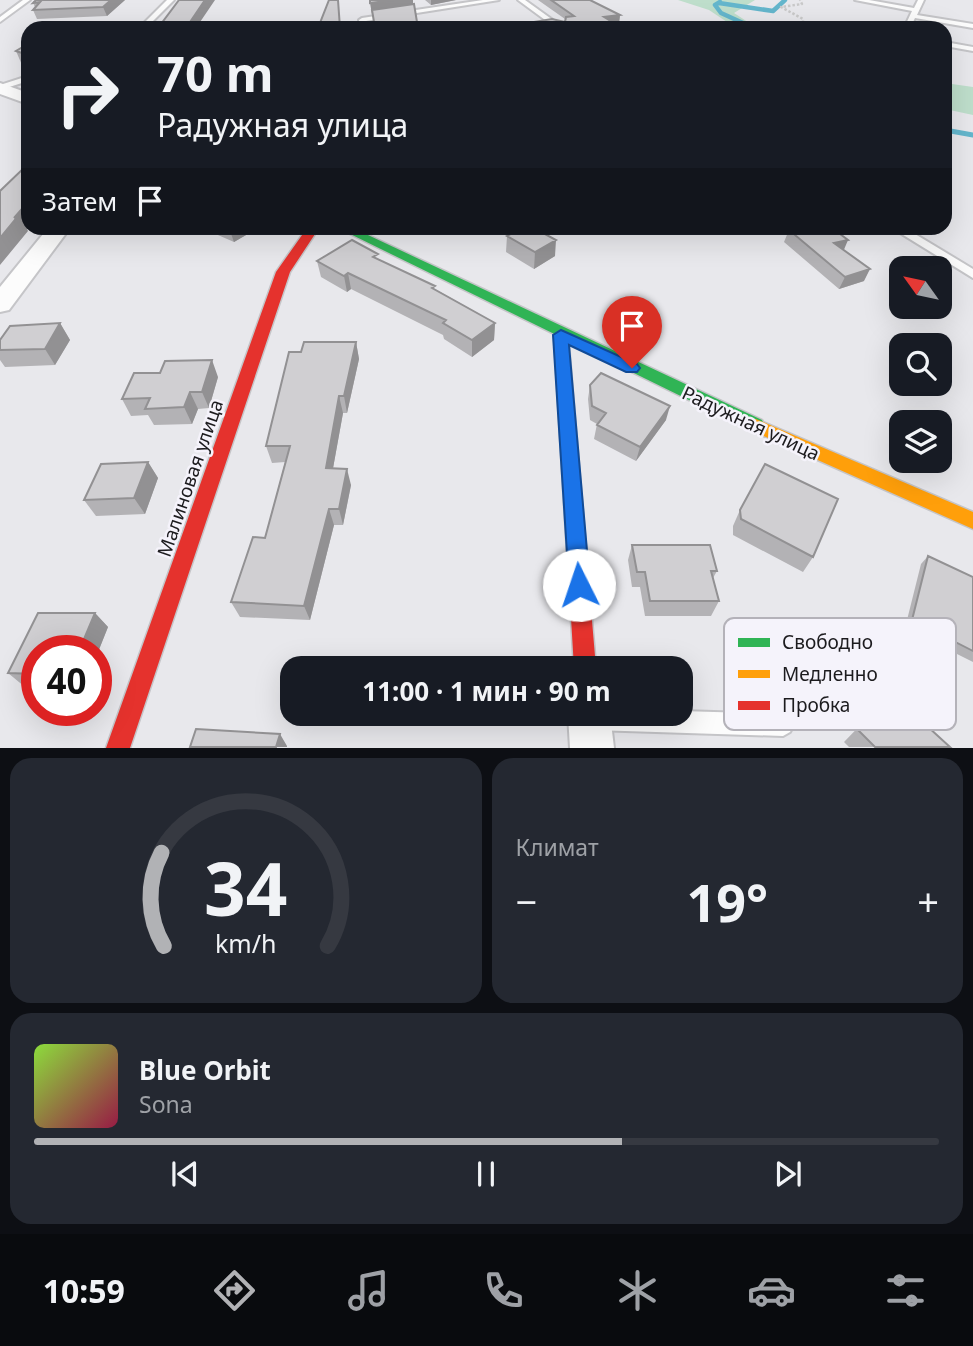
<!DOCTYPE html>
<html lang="ru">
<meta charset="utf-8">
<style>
:root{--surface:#171b24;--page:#242831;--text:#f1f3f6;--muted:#9ea1a6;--line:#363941;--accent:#b1b2b5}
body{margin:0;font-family:"Noto Sans",sans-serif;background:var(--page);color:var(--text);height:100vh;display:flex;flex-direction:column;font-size:26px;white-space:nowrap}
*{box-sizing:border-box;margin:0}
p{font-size:23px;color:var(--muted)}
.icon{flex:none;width:38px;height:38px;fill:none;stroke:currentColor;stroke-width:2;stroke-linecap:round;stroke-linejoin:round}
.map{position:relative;height:748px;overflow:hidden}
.panel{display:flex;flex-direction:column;gap:10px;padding:10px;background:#0d0f14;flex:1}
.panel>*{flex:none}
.top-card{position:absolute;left:21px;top:21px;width:931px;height:214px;border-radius:21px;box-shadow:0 7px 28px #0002;background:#171b24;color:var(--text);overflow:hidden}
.needle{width:46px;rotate:303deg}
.fabs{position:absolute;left:889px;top:256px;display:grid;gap:14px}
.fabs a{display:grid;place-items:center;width:63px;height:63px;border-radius:14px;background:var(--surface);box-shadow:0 7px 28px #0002;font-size:35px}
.speed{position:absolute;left:21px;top:635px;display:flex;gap:14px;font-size:35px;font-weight:700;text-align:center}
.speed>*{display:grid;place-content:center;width:91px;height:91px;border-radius:50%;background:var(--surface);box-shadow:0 7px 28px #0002;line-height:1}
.speed .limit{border:10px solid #d22;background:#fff;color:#111}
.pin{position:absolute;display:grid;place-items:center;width:60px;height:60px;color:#fff;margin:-72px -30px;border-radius:50% 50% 50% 0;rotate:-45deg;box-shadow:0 0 7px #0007}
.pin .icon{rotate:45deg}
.me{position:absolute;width:77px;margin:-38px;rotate:356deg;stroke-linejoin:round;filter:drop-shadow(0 0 5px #0008)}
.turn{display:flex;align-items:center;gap:24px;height:147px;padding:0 21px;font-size:32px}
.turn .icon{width:91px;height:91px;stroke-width:2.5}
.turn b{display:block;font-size:49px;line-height:60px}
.then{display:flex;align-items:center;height:66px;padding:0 21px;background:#0003;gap:14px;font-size:26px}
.big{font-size:52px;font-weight:700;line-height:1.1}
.panel .tile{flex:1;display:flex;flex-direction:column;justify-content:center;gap:10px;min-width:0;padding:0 24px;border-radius:21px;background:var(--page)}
.panel .dial{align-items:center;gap:0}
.dial svg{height:182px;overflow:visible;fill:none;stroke:var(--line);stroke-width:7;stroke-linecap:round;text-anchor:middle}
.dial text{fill:var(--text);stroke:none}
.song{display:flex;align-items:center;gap:21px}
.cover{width:84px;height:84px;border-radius:10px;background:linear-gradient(135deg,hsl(90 70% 55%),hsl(340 70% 35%))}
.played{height:7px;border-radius:4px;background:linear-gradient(90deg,var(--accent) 65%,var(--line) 65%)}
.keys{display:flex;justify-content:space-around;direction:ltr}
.heat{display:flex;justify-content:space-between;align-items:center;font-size:38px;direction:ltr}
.panel .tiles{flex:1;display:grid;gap:10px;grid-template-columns:1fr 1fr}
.tile:last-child{grid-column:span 2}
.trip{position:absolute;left:280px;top:656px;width:413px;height:70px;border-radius:21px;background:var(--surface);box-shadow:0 7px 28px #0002;font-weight:700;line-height:70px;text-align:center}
.tabs{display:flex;height:112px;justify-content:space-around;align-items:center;background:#090b0e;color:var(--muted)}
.tabs .icon{width:49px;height:49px}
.tabs .current{color:var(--accent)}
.tabs b{font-size:32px;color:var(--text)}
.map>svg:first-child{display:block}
.green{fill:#bedecb}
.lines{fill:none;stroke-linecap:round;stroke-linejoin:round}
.stream-far1{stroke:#64b6cc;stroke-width:4.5}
.stream{stroke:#64b6cc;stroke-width:5}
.lane-casing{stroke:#c5c5c8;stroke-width:4}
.street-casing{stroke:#c5c5c8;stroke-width:4}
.fast-casing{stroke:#c5c5c8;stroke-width:3}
.slow-casing{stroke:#c5c5c8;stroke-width:3}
.jam-casing{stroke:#c5c5c8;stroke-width:3}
.path{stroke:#c9c9c9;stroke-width:2.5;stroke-dasharray:2.5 2;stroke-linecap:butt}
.lane{fill:#fcfcfc;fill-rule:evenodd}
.street{fill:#fcfcfc;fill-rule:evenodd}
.fast{fill:#30b455;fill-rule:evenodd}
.slow{fill:#ff9f0a;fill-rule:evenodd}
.jam{fill:#e5322d;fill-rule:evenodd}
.wall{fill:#b3b2b5}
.shaded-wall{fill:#929193}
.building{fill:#d0cfd2;stroke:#929193;stroke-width:2}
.route{fill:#1a73e8;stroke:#114b97;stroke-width:2}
.labels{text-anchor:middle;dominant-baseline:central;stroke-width:5;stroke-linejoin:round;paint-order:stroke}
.street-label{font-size:19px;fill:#1c1b1e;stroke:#f5f3fb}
.key{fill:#f5f3fb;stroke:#b4b2b9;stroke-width:2}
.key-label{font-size:19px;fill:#1c1b1e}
</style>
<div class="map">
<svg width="973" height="748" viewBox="0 0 973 748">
<rect width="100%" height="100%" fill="#e8e8ec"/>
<!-- green -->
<path class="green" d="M678,0H755L734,13L757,28H736L709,10Z
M945,83L973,87V115L945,109Z"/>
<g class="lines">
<!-- stream-far1 -->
<path class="stream-far1" d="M720,2L715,5L721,13L754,28
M719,3L773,11L785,0"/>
<!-- stream -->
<path class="stream" d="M945,130L973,135"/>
<defs>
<path id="lane" d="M23,0H30L0,22V17Z
M167,0H174L146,28H139Z
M483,0H499L366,21V28H360L359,20L362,18Z
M518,0H525L564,28H556Z
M855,0H869L914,8L918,0H924L917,15L973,24V28L915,18L910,28H904L912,11Z
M945,42L973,47V51L945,46Z
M28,76V81L0,90V85Z
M892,228H905L973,269V278Z
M681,711L783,714L790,718L794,725L790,732L783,736L594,730L587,726L583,719L586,714H681Z"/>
<path id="street" d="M0,83L28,93V104L0,94Z
M48,228H70L9,310L0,312V287Z
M568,714H610L614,748H570Z"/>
<path id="fast" d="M338,228H353L762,420L764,425L762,430H750Z"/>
<path id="slow" d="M756,419L973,512V529L750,430L748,425L750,420Z"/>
<path id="jam" d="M307,228H319L290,272L130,748H106L276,272Z
M561,330L568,335L596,668H574L554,335Z"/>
</defs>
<!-- lane casing -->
<use href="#lane" class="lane-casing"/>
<!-- street casing -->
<use href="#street" class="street-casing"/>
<!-- fast casing -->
<use href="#fast" class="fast-casing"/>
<!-- slow casing -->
<use href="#slow" class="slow-casing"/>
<!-- jam casing -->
<use href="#jam" class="jam-casing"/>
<!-- path -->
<path class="path" d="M792,28L803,25V19L781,7L802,4L800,0"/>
<!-- lane -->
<use href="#lane" class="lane"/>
<!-- street -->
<use href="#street" class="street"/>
<!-- fast -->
<use href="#fast" class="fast"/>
<!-- slow -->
<use href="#slow" class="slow"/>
<!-- jam -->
<use href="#jam" class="jam"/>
</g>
<!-- wall -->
<path class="wall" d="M36,0H125L107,16L37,19L33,10L35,7L33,3Z
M425,0H456L431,5Z
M538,0H590L620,15L619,23L565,22V19Z
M28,44V67L22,65L16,51Z
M210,228H258L234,242L211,232Z
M789,230L844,250L864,281L839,289L784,242Z
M507,236L555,256L534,269L506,252Z
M379,260L435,289L495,323L494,340L472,357L444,339L443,335L351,289L347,292L321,277L317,261Z
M60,323L70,340L55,365L5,367L0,360V340Z
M356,342L359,359L347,413H343L333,468L351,485L343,525H334L310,620L240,617L231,602L265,538L285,462L272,463L266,446L301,352Z
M218,377L209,408L198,409L192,424L154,425L148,415L131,416L122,399Z
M590,385L666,420L636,461L594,439L597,424L590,420L588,399Z
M148,462L158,478L145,514L96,516L84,500Z
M740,510L813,557L803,572L733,535V526Z
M632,545L717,571L713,578L719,601L711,616H645L640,587H632L628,560Z
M928,556L973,577V662L905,628L921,564Z
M38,613H95L108,627L96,657V651H37V687H25L8,673Z
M892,694L950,747H849L844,742L878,707Z"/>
<!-- shaded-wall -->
<path class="shaded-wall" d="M111,0H125L107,16L103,7Z
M205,0H215L196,28H186Z
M394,0H413V8L372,14L370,3Z
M431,0H456L431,5Z
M620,15L619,23L603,26L604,17Z
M28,202V228L27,229L28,231L0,265V238L14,218Z
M229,228H258L234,242Z
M556,240L555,256L534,269L535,252Z
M848,240L843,252L834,243Z
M870,269L864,281L839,289L845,277Z
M348,273L351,289L347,292L344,276Z
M60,323L70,340L55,365L45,349Z
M495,323L494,340L472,357V340Z
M356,342L359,359L347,413L344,396Z
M212,360L218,377L209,408L202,392Z
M190,392L198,409L192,424L184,407Z
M339,396L343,413L330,485L326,468Z
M670,406L666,420L636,461L640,447Z
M148,462L158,478L145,514L134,498Z
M347,469L351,485L343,525L339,509Z
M329,509L334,525L310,620L304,606Z
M95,613L108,627L96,657V651H79Z
M280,734L287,746V747H276Z"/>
<!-- building -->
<path class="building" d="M36,0H111L103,7L33,10L40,2L33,3Z
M179,0H205L186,28H158Z
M329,0H338L340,28H318Z
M370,0H394L370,3Z
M551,0H590L620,15L604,17L622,28H497L552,19L565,22L566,17L574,16Z
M414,4L418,28H375L372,10Z
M28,44V55L16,51Z
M28,164V202L14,218L19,215L0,238V191Z
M522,228H534L556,240L535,252L507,236Z
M795,228H832L848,240L834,243L870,269L845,277L789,230Z
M352,240L378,254L373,257L435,286L432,288L495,323L472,340L443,323L446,320L348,273L344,276L317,261Z
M60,323L45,349L0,350V340L10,326Z
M304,342H356L344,396H339L326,468L347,469L339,509H329L304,606L231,602L253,537L265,538L290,446H266L289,352H301Z
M212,360L202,392H190L184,407L145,409L150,398L122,399L134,373H160L165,361Z
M601,373L670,406L640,447L597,425L606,413L592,406L590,385Z
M148,462L134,498L84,500L101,464Z
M765,464L838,499L813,557L741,519L740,510Z
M632,545H710L717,571H711L719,601H650L645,572H637Z
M928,556L973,577V651L912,620Z
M38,613H95L79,651H37V674L8,673Z
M892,694L950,747H875L858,730Z
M196,729L280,734L276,747H190Z"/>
<!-- route -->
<path class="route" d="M561,330L637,364L640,368L637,372H626L569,345L590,585L587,592L579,595L572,592L569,585L553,335Z"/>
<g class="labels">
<!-- street labels -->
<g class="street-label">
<text transform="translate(751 423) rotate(25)">Радужная улица</text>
<text transform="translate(190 478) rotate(-71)">Малиновая улица</text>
</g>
</g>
<!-- legend -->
<rect x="724" y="618" width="232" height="112" rx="10" class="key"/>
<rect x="738" y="638" width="32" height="9" fill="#30b455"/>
<rect x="738" y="670" width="32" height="8" fill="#ff9f0a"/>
<rect x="738" y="701" width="32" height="9" fill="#e5322d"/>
<g class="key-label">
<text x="782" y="649">Свободно</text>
<text x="782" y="681">Медленно</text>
<text x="782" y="712">Пробка</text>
</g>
</svg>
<div class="fabs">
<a><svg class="needle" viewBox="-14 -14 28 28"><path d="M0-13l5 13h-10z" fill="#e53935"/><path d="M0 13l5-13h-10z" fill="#9ea1a6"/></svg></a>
<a><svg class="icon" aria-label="search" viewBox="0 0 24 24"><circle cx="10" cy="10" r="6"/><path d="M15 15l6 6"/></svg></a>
<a><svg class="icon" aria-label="layers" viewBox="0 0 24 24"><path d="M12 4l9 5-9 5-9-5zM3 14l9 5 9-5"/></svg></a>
</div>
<div class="speed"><div class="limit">40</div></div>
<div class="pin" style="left:632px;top:368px;background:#d93025"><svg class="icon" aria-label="arrive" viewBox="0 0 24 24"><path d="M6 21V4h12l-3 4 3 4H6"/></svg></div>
<svg class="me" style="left:579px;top:585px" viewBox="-20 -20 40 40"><circle r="19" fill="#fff"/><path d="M0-13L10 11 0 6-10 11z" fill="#1a73e8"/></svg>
<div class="trip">11:00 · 1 мин · 90 m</div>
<div class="top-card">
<div class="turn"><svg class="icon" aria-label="right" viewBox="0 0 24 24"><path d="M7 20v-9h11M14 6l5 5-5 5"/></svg><div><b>70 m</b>Радужная улица</div></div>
<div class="then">Затем<svg class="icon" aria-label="arrive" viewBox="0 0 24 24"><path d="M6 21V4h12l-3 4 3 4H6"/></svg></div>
</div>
</div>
<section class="panel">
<div class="tiles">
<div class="tile dial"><svg viewBox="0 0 100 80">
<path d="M14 69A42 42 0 1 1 86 69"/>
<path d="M14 69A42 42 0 0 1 13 28" stroke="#b1b2b5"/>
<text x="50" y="56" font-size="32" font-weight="700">34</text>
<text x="50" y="72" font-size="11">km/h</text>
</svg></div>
<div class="tile"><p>Климат</p>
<div class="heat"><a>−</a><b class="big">19°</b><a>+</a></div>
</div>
<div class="tile">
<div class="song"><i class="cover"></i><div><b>Blue Orbit</b><p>Sona</p></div></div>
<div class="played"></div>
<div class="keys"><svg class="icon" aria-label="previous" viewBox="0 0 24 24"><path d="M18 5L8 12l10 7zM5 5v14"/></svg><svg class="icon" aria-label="pause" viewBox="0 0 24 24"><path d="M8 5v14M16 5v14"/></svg><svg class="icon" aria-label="next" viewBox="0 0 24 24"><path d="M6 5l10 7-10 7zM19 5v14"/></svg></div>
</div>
</div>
</section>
<nav class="tabs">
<b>10:59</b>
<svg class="icon current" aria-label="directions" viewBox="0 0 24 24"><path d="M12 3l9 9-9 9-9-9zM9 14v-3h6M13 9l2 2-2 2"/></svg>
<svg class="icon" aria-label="music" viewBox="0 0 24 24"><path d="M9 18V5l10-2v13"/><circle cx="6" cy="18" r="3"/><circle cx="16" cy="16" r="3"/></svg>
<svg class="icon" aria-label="phone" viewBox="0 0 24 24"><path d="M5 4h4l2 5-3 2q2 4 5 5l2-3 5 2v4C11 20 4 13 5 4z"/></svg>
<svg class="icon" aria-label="climate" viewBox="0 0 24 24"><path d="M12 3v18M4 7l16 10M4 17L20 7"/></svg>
<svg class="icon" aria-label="car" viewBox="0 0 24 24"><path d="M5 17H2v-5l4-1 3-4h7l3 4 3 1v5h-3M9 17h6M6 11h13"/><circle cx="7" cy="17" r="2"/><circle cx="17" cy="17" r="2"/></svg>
<svg class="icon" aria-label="filters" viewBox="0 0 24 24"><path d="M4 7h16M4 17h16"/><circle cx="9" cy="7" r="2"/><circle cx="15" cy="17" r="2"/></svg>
</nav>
